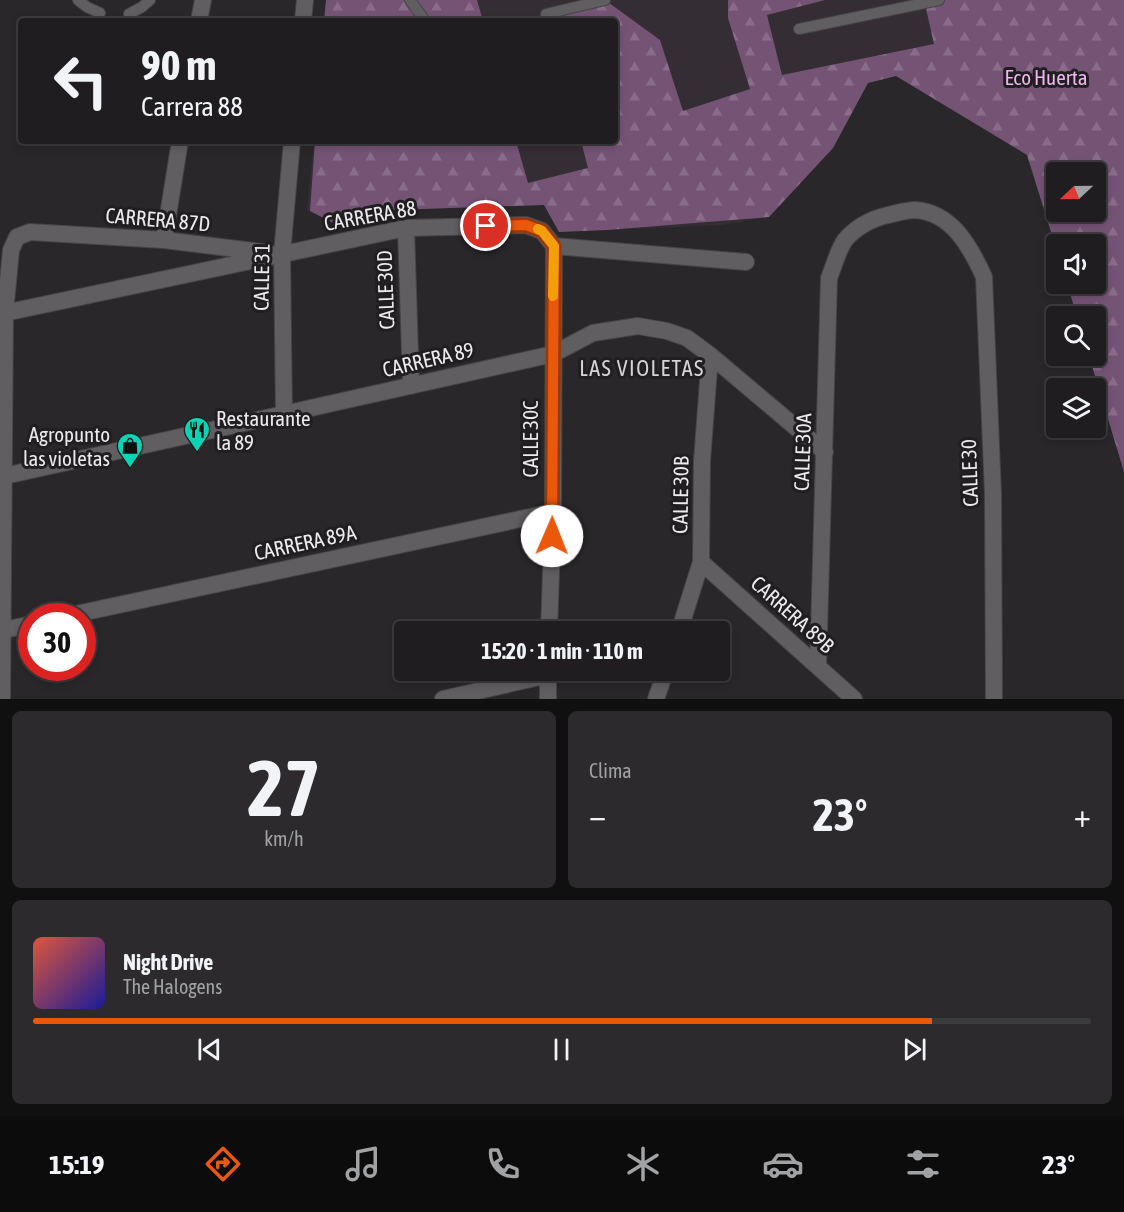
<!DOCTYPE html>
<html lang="es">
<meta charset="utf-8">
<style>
:root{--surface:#1f1d1f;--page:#2c2a2c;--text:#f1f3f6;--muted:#a1a2a4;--line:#3c3b3d;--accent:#ea580c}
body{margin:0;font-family:"Asap Condensed",sans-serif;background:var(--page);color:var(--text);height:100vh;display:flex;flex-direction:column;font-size:22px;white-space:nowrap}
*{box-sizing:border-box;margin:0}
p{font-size:20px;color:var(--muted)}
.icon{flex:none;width:33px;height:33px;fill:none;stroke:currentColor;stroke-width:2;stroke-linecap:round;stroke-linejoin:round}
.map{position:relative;height:699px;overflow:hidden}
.sheet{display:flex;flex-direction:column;gap:12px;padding:12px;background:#111011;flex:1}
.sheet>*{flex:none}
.top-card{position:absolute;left:18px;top:18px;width:600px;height:126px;border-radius:6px;box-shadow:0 3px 9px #0003,0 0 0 2px var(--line);background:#1f1d1f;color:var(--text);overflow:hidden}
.needle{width:39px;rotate:248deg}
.fabs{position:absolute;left:1046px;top:162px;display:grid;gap:12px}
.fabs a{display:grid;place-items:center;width:60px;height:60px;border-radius:6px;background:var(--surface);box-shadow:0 3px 9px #0003,0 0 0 2px var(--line);font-size:30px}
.speed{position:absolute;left:18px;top:603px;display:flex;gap:12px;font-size:30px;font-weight:700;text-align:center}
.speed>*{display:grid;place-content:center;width:78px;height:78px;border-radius:50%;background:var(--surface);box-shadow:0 3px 9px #0003,0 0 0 2px var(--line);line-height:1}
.speed .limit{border:9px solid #d22;background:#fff;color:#111}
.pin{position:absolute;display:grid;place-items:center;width:51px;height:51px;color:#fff;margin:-26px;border:3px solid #fff;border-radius:50%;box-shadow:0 2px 6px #0007}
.me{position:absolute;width:66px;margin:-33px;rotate:1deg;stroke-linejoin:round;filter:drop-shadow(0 0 4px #0008)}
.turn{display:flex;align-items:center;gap:21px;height:126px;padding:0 24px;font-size:27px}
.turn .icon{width:78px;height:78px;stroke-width:2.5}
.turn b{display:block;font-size:42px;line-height:51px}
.big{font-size:45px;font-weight:700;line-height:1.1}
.sheet .card{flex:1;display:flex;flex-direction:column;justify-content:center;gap:9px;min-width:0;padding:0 21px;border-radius:9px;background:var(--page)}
.sheet .dial{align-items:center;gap:0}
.dial b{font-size:78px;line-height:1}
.song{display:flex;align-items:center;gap:18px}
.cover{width:72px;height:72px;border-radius:9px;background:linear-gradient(135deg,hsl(10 70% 55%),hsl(240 70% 35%))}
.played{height:6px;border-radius:3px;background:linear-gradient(90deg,var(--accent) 85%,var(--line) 85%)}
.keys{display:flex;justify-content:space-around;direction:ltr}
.heat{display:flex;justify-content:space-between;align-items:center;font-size:33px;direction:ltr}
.sheet .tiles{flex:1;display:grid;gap:12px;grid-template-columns:1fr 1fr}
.card:last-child{grid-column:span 2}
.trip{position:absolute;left:394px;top:621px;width:336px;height:60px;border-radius:6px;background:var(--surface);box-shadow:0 3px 9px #0003,0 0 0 2px var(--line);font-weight:700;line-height:60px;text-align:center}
.tabs{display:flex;height:96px;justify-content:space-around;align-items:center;background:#0c0c0c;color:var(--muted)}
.tabs .icon{width:42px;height:42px}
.tabs .selected{color:var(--accent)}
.tabs b{font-size:27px;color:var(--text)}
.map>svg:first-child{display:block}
.built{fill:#342d34;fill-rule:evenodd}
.forest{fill:url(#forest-firs);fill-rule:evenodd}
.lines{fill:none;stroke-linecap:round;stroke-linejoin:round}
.service-casing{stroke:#464546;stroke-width:12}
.minor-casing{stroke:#464546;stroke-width:18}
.tertiary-casing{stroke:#464546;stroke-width:18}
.service{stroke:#605e60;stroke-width:10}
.minor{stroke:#605e60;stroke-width:16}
.tertiary{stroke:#605e60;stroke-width:16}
.route-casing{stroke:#983908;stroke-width:15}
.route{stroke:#ea580c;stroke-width:10}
.slow{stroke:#f59e0b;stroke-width:10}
.labels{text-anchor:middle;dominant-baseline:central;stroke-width:6;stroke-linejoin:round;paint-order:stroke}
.park-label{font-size:21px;fill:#efb6ee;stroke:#201e20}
.street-label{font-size:21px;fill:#ecebec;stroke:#201e20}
.poi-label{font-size:21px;fill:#ecebec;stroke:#201e20;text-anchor:start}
.neighbourhood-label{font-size:22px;letter-spacing:1.5px;fill:#d6d3d6;stroke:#201e20}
</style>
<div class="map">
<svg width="1124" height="699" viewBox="0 0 1124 699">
<defs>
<pattern id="forest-firs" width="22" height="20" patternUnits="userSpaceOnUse" patternTransform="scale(1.5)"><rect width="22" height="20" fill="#755375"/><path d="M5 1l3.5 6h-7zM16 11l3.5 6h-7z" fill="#896c89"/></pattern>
</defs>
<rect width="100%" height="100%" fill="#292729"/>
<!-- built -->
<path class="built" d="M326,0H1124V472L1091,356H1095V244H1059L1031,147L896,76L868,83L833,148L769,217L723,225L559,232L544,205L361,211L345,229L307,210L314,141H615V21H324ZM1056,172H1095V212H1056Z"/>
<!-- forest -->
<path class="forest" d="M326,0H477L483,21H324Z
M605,0L660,40L683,111L750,89L728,18V0H825L767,15L782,75L934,44L924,0H1124V472L1089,356H1095V316H1077L1067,284H1095V244H1056V248L1027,155L896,76L868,83L833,148L769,217L607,230L559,232L544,205L361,211L345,229L310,211L315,141H516L528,183L588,168L581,141H615V21H538L536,17ZM1056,172H1095V212H1056Z"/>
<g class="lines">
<defs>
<path id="service" d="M78,0L87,7L100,13
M410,0L425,21
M129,14L142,7L150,0
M546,14L605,0
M799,29L939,0"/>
<path id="minor" d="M199,21L203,0
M406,228L411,386
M164,240L180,141
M0,314L406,228L526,225L542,231L554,246L746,262
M284,414L553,354L593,333L638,326L667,331L687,338L710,355L825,452
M701,562L854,699
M67,616L553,512
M0,631L32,624
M549,632L553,512L554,246
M679,632L701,562L702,461L710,355
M818,666L829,278C834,266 838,250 845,240C857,226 871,219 888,215C897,213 907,210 915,210C952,212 971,248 984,277L993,494L994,699
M548,670V699
M2,699L5,313L11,250L17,237L30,232L164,240L269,253
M443,699L548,675
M656,699L666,670"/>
<path id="tertiary" d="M303,21L305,0
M0,477L284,414L282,254L292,141"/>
</defs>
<!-- service casing -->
<use href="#service" class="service-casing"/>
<!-- minor casing -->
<use href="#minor" class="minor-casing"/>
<!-- tertiary casing -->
<use href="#tertiary" class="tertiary-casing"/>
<!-- service -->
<use href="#service" class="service"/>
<!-- minor -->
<use href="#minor" class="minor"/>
<!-- tertiary -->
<use href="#tertiary" class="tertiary"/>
</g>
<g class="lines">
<defs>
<path id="route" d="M486,226L526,225L542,231L554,246L552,536"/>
</defs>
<!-- route casing -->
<use href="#route" class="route-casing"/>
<!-- route -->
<use href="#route" class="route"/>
<!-- slow -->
<path class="slow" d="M538,229L542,231L554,246L553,296"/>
</g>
<!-- icons -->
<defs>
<symbol id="restaurant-pin" viewBox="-11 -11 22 30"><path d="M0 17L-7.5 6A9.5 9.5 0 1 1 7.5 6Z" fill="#07d5b6" stroke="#201e20"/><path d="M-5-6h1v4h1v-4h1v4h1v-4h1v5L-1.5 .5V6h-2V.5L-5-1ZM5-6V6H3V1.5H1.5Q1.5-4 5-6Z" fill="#111"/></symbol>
<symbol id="shop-pin" viewBox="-11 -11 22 30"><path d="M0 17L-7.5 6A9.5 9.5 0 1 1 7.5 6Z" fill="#07d5b6" stroke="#201e20"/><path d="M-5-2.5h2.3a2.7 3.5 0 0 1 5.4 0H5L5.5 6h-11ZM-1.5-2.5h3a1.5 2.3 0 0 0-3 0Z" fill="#111"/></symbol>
</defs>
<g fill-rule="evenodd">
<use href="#restaurant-pin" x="182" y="415" width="30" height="40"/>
<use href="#shop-pin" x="115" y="431" width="30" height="40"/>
</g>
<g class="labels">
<!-- park labels -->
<g class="park-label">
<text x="1046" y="77">Eco Huerta</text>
</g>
<!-- street labels -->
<g class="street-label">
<text transform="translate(370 215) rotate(-10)">CARRERA 88</text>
<text transform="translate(158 219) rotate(5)">CARRERA 87D</text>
<text transform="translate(261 277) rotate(-89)">CALLE 31</text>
<text transform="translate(385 290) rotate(-92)">CALLE 30D</text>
<text transform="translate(428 359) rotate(-13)">CARRERA 89</text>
<text transform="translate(530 439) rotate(-90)">CALLE 30C</text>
<text transform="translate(802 452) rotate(-88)">CALLE 30A</text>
<text transform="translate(969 473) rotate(-92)">CALLE 30</text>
<text transform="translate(680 495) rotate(-89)">CALLE 30B</text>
<text transform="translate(305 542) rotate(-12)">CARRERA 89A</text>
<text transform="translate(793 614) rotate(42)">CARRERA 89B</text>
</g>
<!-- poi labels -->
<g class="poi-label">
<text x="216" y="418">Restaurante<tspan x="216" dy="24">la 89</tspan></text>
<text x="110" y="434" text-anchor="end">Agropunto<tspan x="110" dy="24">las violetas</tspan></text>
</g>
<!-- neighbourhood labels -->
<g class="neighbourhood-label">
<text x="642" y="368">LAS VIOLETAS</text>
</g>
</g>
</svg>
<div class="fabs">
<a><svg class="needle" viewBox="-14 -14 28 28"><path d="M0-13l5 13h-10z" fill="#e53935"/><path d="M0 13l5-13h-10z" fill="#a1a2a4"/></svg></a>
<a><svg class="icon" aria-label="sound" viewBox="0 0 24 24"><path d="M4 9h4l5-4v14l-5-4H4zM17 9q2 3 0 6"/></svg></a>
<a><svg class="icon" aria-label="search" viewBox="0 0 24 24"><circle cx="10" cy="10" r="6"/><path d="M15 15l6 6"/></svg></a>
<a><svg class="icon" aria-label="layers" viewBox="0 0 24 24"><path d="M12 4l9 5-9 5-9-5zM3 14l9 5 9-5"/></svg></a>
</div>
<div class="speed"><div class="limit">30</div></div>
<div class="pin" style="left:486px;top:226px;background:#d93025"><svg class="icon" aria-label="arrive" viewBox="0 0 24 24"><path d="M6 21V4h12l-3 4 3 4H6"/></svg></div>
<svg class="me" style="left:552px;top:536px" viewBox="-20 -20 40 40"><circle r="19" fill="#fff"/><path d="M0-13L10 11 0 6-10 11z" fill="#ea580c"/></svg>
<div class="trip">15:20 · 1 min · 110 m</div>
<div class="top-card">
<div class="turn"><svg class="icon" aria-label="left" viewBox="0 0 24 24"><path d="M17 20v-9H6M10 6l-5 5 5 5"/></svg><div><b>90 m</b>Carrera 88</div></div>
</div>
</div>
<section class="sheet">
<div class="tiles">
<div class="card dial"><b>27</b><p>km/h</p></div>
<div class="card"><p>Clima</p>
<div class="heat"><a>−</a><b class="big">23°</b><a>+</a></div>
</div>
<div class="card">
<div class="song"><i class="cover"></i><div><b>Night Drive</b><p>The Halogens</p></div></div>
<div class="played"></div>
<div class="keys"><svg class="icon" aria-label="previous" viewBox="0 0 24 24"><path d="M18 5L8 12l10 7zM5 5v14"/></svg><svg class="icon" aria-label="pause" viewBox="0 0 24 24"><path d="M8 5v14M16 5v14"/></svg><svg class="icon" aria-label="next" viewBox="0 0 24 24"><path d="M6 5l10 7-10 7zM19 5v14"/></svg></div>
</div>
</div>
</section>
<nav class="tabs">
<b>15:19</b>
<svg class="icon selected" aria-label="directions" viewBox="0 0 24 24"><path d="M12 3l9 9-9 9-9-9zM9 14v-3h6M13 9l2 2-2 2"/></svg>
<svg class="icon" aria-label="music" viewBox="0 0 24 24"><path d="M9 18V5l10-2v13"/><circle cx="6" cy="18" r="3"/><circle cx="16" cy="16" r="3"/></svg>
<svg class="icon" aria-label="phone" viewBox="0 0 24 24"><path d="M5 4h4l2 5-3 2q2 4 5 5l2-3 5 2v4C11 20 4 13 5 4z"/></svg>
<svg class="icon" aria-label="climate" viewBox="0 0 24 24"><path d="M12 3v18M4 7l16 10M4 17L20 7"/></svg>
<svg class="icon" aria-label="car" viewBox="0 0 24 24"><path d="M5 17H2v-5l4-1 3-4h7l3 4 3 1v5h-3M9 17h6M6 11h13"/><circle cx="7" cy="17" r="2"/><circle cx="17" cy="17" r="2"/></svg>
<svg class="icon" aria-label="filters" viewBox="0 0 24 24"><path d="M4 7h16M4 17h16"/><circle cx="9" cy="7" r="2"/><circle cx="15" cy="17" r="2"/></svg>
<b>23°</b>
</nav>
